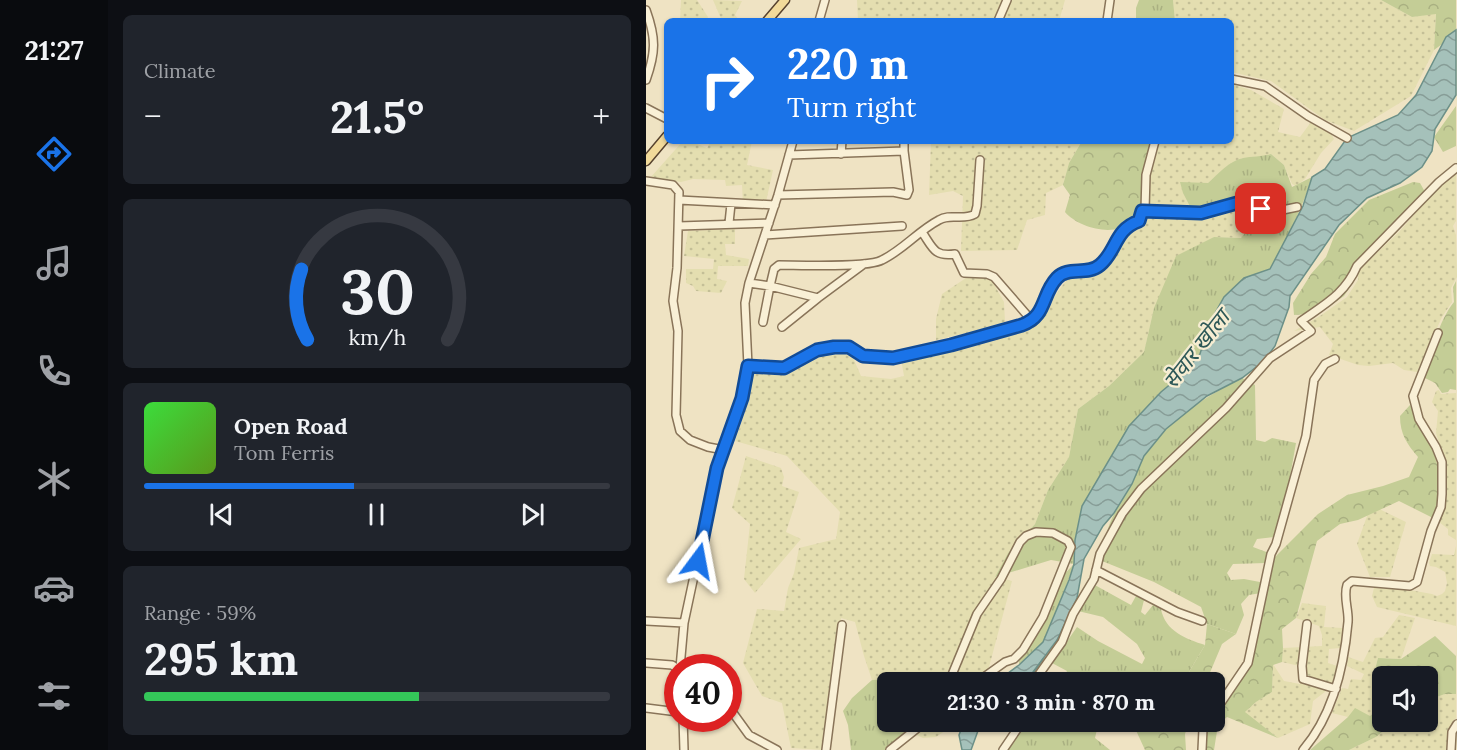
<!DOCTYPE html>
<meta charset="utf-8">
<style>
:root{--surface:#171b24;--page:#20242c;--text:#f1f3f6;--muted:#9ea1a6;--line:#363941;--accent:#1a73e8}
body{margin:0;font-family:Lora,"Noto Sans Devanagari",serif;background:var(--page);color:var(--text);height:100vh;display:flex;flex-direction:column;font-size:22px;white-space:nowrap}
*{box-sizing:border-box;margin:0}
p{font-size:20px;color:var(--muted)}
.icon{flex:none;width:33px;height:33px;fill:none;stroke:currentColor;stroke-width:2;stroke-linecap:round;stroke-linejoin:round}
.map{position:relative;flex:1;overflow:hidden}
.sheet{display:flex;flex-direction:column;gap:15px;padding:15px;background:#0d0f14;width:538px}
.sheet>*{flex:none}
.top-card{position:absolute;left:18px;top:18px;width:570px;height:126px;border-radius:9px;box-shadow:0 2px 4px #0004;background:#1a73e8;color:#fff;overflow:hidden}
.fabs{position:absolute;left:726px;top:666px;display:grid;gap:12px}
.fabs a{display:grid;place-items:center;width:66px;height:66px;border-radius:9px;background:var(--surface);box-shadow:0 2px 4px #0004;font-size:30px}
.speed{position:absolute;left:18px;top:654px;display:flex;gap:12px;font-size:30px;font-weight:700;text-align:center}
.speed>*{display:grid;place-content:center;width:78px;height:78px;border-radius:50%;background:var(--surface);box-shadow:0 2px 4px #0004;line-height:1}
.speed .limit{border:9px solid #d22;background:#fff;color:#111}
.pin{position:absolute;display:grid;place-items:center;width:51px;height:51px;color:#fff;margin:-26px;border-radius:12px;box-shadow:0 3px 9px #0006}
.me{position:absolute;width:66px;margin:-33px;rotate:13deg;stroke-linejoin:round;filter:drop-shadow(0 0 4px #0008)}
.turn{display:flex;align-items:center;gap:21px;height:126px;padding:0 24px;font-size:27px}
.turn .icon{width:78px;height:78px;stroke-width:2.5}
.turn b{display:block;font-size:42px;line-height:51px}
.big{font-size:45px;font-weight:700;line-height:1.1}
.sheet .tile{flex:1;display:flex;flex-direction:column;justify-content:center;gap:9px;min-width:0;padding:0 21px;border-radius:9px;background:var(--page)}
.sheet .dial{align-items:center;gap:0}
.dial svg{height:156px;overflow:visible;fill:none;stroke:var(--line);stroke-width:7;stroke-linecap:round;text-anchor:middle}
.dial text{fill:var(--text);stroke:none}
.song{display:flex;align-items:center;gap:18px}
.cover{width:72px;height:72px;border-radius:9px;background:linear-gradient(135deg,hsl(120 70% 55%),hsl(90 70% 35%))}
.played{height:6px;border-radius:3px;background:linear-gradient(90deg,var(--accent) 45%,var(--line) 45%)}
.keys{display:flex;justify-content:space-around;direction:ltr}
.heat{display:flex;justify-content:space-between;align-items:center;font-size:33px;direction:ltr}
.charge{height:9px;border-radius:4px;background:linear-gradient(90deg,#34c759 59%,var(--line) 0)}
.trip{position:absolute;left:231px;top:672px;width:348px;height:60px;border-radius:9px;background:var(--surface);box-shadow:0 2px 4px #0004;font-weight:700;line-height:60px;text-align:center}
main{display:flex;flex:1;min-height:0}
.dock{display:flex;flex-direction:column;width:108px;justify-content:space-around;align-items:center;background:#090b0e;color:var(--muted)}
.dock .icon{width:42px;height:42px}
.dock .current{color:var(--accent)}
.dock b{font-size:27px;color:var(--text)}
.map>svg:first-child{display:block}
.farmland{fill:url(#farmland-dots)}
.grass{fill:url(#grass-tufts)}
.forest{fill:url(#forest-crowns)}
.water{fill:url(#water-waves);stroke:#6c9088;stroke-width:1.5}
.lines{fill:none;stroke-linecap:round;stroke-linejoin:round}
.stream{stroke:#6c9088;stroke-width:1.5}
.minor-casing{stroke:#897459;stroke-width:10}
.major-casing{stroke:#57422e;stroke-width:11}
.minor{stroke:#f9f0d6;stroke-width:7}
.major{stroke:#f2da9a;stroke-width:8}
.route-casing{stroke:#114b97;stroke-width:15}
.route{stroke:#1a73e8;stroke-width:10}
.labels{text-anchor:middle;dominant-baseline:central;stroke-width:4.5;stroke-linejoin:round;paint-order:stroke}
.water-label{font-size:22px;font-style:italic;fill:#2d5857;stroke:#f6edd2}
</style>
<main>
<nav class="dock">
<b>21:27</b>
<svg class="icon current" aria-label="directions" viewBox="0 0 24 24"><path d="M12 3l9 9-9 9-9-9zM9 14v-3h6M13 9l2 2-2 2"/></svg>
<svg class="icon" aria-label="music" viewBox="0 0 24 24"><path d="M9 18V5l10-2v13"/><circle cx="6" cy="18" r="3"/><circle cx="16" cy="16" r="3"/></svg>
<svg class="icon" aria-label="phone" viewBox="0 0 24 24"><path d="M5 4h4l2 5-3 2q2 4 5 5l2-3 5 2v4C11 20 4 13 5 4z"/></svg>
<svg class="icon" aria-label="climate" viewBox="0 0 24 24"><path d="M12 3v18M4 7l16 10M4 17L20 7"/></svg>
<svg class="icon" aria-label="car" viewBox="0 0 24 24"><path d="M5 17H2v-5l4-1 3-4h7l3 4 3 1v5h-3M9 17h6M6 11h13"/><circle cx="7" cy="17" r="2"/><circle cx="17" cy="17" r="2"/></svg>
<svg class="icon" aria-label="filters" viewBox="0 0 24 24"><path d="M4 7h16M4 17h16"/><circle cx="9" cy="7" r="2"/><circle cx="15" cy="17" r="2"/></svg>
</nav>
<section class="sheet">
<div class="tile"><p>Climate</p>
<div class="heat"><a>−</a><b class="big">21.5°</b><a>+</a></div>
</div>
<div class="tile dial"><svg viewBox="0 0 100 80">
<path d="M14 69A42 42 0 1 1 86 69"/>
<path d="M14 69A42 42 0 0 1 11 33" stroke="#1a73e8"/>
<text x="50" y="56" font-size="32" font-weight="700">30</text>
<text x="50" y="72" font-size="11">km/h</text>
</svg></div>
<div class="tile">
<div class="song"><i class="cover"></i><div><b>Open Road</b><p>Tom Ferris</p></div></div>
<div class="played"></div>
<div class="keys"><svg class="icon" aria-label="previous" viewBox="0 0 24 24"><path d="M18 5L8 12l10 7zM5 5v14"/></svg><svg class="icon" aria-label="pause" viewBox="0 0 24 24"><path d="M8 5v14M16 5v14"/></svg><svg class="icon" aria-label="next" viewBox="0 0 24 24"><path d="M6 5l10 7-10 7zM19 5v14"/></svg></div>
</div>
<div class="tile"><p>Range · 59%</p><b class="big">295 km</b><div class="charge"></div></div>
</section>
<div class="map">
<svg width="811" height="750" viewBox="0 0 811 750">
<defs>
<pattern id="farmland-dots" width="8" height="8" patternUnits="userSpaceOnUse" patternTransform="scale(1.5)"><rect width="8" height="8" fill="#e4deb0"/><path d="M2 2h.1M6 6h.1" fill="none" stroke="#c4bf97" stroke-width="1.8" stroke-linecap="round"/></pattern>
<pattern id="grass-tufts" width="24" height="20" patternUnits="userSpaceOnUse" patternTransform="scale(1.5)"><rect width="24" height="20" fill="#c4cd96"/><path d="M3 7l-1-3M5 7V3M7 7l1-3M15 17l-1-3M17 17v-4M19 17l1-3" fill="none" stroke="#a9b081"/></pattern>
<pattern id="forest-crowns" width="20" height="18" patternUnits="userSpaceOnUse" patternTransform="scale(1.5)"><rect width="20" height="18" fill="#c4cd96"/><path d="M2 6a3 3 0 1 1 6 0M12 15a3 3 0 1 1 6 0" fill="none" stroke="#a9b081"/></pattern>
<pattern id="water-waves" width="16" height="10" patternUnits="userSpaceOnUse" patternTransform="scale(1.5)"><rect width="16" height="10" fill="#a5c1ba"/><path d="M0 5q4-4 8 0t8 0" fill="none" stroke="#879d97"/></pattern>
</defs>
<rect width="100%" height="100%" fill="#efe3c3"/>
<!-- farmland -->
<path class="farmland" d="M35,0H51L62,17L60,21H34Z
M67,0L96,1L89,15L94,21H76Z
M211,0H419L413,21H212Z
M527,0H735L766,17L790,13L788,50L765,96L708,131L679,120L625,81L585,72V21H529Z
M585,84L605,90L638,109L632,132L654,137L665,122L685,134L688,139L675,153L659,179L650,186L646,184L638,165L625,154L615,158H596L581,166L562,183L592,205L616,212L595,238L568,237L508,308L498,352L463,386L432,409L423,457L402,490L389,524L362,553L349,577L366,581L339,682H267L257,678L226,680L218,656L209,622L195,618L177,750L145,748L136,703L116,696L97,663L111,609L138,611L142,588L148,573L153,548L190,539L194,512L141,456L89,441L99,412L104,370L143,371L183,350L205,353L215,376L245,379L258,376L255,359L388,325L422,278L450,271L463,261L474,228L485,221L508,141H585Z
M37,141H44L61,148L65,141H106L101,165L127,170L120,202L97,204L96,185L80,186L79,180L47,179L35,182L4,178Z
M285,141H436L423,163L417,185L400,193L399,215L381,220L371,250L315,251L317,196L307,191L283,195Z
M810,174V221L807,226L810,235L811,277L805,288L806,302L796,317L771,372L758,370L747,363L723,366L712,365L683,355L687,344L674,327L648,331L674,316L701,297L712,280V271L752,233L799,180L805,175Z
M89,229V244H79L80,255L103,259L102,266H72L71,279L81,281L75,293L50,291L47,286L40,283V269H67L68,259L38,256L42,231Z
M323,276L345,279L358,302L359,322L325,332L290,340V319L296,294Z
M793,390L795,394L810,393V540L802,535V529L793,522L798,510L800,494L798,472L799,463L790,433L792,411L786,402L790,391Z
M100,456L135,468L138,477L136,486L153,492L140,532L155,539L109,593L98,579L104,524L86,508Z
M725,505L760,522L744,577H724L711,544Z
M810,546V626L731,607L726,596L728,588L758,589L786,594L791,596L796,594L799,591L801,583L799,572L790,567L784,566L783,563L786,554L808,555Z
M656,603L680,606L678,627L697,628L694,648L683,649L682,663L691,666L688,685L667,701L664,724L632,738L598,713L610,702L626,692L627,664L638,681L654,684L658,667L636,662L637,648L676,646V635L673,626L650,618Z
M753,615L769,618L755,659L732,658L727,677L736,680V705L724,716L702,717L686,713L696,688L702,689L705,679L715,680L718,674L701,666L702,657L717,662L729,638L737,637Z
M799,694H810V718L807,721L806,750H703L730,737L748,722H782V700Z
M258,722H312L290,737L277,738L264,732Z"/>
<!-- grass -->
<path class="grass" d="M493,0H527L529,21H490V8Z
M625,154L638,165L646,187L666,177C656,210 640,239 624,270L598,278L563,324L554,354L539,372L515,392L483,426L436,506L429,540L428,564L412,609L397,642L373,665V653L394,619L405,588L428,564L405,560L349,577L362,553L389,524L402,490L423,457L432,409L463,386L498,352L508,308L530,256L568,237L595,238L615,213L592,205L549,216L537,193L534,182L562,183C572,174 583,161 597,158C606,156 615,157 625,154Z
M596,378L609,385L610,440L619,442L626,438L650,443L642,488L628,537L611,539L607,547L623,553L620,563L587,564L581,573L585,580L598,579L614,582L615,593L603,595L595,604L598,615L590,634L561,624L555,607L508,582L456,561C456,546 462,525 469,512C474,502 481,494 486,484C491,475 493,463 499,455C523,419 559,397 596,378Z
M447,584L485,605L490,596L498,600L495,612L499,615L507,605L515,609C519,631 540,639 559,645L537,682H415L421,671L406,663L431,627L452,641L496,664L499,658L491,644L457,617L432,611Z
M257,678L267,682H242V722H258L264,732L240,750H205L202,725L197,711L206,698L226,680Z
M380,722H455L452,725L449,738L464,750H361Z"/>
<!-- forest -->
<path class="forest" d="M735,0H810V34L788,50L790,14L766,17Z
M810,106V146L797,152L788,137Z
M436,141H508L498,209L492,220C485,221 481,226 474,228C457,234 430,225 419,212L424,195L417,185L423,163Z
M767,182L774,183L779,192C764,224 735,249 708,271V281L698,296L674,313L648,315L647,303L665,274L680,257L689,234L723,200Z
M810,281V390L804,389L802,392L796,393L789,383L779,378V374C787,349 792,322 808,302L807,287Z
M764,405C784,445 805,471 787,518L753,501L712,520L694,524L671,541L650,618L636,629L637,648L636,662L627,665L626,692L610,702L599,712L632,738L581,717L572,725L568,750H559L557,735L600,672L608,648L628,558L672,514L701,495L737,486L763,477L772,457C761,444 754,434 754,416Z
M561,624L590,634L576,644L560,682H537L559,645Z
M789,636L810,656V694H799L782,700V676H736V680L727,677L732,658L755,659Z
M736,705V722H748L730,737L703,750H664L702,717L709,708L724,716Z
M492,722H558L552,731L542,725L539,734L540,750H499L488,726Z"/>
<!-- water -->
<path class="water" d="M810,30V95L789,129L786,151L776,167L754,183L721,198L693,225L644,296L643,307L629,346L618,361L596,378L561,396L520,429L498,456L486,484L468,513L457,526L438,559L431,598L411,640L387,672L377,682H350L373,665L397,642L423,580L428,564L429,540L436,506L483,426L515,392L539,372L554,354L563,324L578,297L598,278L624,269L657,206L666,177L679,169L701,138L752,115L770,95L800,37Z
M318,722H339L333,728L325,750H316L313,735Z"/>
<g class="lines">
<!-- stream -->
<path class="stream" d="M388,672L397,659"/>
<defs>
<path id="minor" d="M0,10C10,38 10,52 0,80
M173,21L179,0
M352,21L361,0
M461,21L464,0
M585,79L619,86L662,116L701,138
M0,108L21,119
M195,154L196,141
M143,155L258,151V141
M0,181L27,185L33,192L31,268L27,301L32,331L30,415L34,431L44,440L62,447L78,450
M132,195L247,192L261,195L263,190L258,151
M33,200L129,205
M496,211L555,213L591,203L627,212L651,207
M83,223L85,204
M33,226L123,223
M276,232C287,248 288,257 309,254L318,273L341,274L348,277L387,322
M119,235L256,226
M103,283L124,286L128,269L133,265C153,265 221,268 236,260C257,250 272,231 293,220C304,213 317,221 329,214L331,206L334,160
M117,322L124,286L172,298L218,264
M136,327L172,298
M102,366L138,368L171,350L188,347H203L217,356L247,358L305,345L387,322C398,309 399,290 411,277C423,266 442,276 454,265C470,250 469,230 493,221L496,211L499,210L500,175L509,141
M450,570L531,612L556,621
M0,621L38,623
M661,624L656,666L657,679L690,689
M0,663L26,665L32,669
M34,668L38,623L71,468L96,398L102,366L99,303L103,283L132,195L147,141
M303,682L331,614L355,579L374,542L380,536L390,532L407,533L422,541L425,547L397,617L377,650L368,659L359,662L331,682
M389,682V680L416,642L427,614L448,579L454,554L476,514L495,489L580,408L624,358L665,331L655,321C679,304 699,294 711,266L793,182L810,168
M82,706L103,735L131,750
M0,708L32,712
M568,713L602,663L625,554L630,544L660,436L668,380L679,364L689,359
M37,718L38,750
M180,750L196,625
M244,750L279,722
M357,750L376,722
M556,750L557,729L562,722
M657,750C687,715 698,668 702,622C703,610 697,597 701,585L706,581L764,586L771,582L785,531L795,507L796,494V462L790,447L773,419L767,396L792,333
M805,750L806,732L811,724"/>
<path id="major" d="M121,21L139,0
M0,161L21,136"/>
</defs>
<!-- minor casing -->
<use href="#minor" class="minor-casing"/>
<!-- major casing -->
<use href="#major" class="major-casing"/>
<!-- minor -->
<use href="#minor" class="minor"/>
<!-- major -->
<use href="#major" class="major"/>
</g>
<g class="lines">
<defs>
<path id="route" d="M52,561L71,468L96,398L102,366L138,368L171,350L188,347H203L217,356L247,358L305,345L376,325C401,316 395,295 411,278C422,266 441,276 454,265C471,251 468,230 493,221L496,211L555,213L591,203L615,209"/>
</defs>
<!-- route casing -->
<use href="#route" class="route-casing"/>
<!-- route -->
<use href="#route" class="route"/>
</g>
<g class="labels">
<!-- water labels -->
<g class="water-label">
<text transform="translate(550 349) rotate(-52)">सेवार खोला</text>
</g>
</g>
</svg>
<div class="fabs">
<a><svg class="icon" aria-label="sound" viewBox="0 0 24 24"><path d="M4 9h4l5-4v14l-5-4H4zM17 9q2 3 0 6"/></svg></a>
</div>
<div class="speed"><div class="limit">40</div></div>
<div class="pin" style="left:615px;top:209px;background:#d93025"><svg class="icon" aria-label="arrive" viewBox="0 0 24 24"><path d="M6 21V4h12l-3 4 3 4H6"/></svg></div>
<svg class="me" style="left:52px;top:561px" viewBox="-20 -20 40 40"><path d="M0-17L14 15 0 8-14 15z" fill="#1a73e8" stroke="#fff" stroke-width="4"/></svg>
<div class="trip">21:30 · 3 min · 870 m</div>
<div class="top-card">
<div class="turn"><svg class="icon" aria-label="right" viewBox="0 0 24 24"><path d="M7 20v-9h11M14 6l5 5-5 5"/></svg><div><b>220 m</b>Turn right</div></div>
</div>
</div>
</main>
